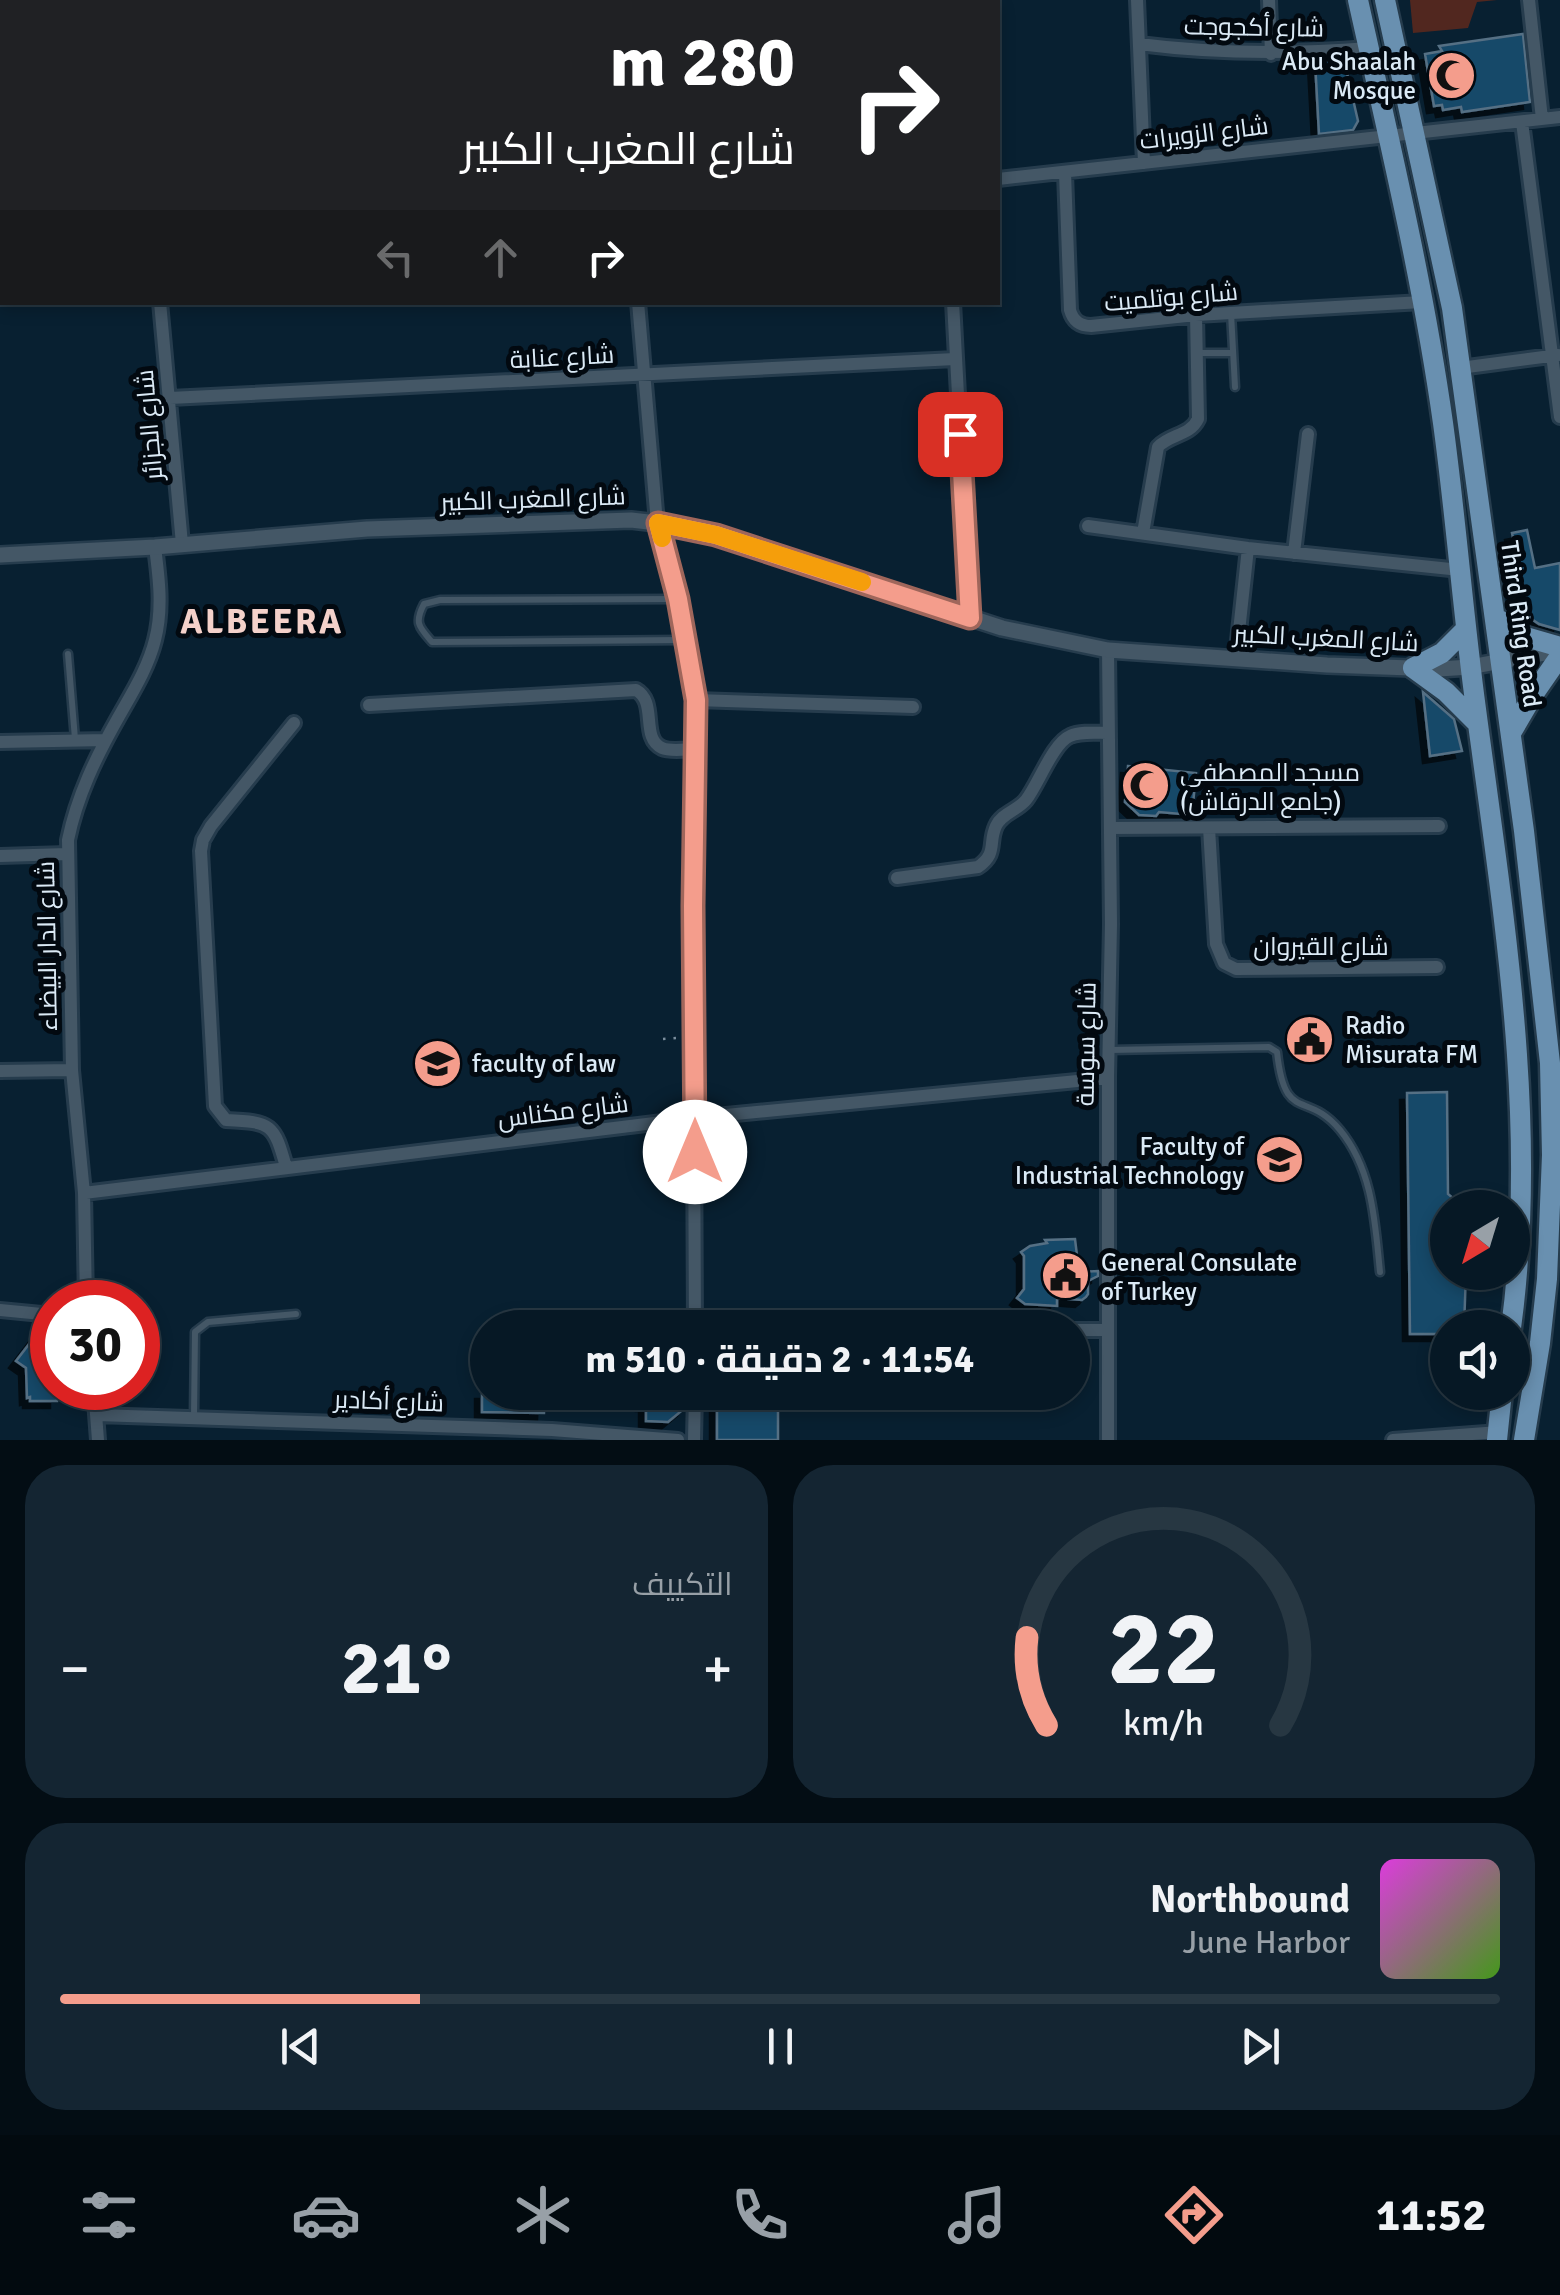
<!DOCTYPE html>
<html lang="ar">
<meta charset="utf-8">
<style>
:root{--surface:#061825;--page:#142532;--text:#f1f3f6;--muted:#98a0a7;--line:#273742;--accent:#f49d8c}
body{margin:0;font-family:Signika,Cairo,sans-serif;background:var(--page);color:var(--text);direction:rtl;height:100vh;display:flex;flex-direction:column;font-size:38px;white-space:nowrap}
*{box-sizing:border-box;margin:0}
p{font-size:32px;color:var(--muted)}
.icon{flex:none;width:55px;height:55px;fill:none;stroke:currentColor;stroke-width:2;stroke-linecap:round;stroke-linejoin:round}
.map{position:relative;height:1440px;overflow:hidden;direction:ltr}
.side{display:flex;flex-direction:column;gap:25px;padding:25px;background:#030d14;flex:1}
.side>*{flex:none}
.guide{position:absolute;left:0px;top:0px;width:1000px;height:305px;box-shadow:0 5px 15px #0003,0 0 0 2px var(--line);direction:rtl;background:#202124;color:#fff;overflow:hidden}
.needle{width:65px;rotate:218deg}
.fabs{position:absolute;left:1430px;top:1190px;display:grid;gap:20px}
.fabs a{display:grid;place-items:center;width:100px;height:100px;border-radius:50%;background:var(--surface);box-shadow:0 5px 15px #0003,0 0 0 2px var(--line);font-size:50px}
.speed{position:absolute;left:30px;top:1280px;display:flex;gap:20px;font-size:50px;font-weight:700;text-align:center}
.speed>*{display:grid;place-content:center;width:130px;height:130px;border-radius:50%;background:var(--surface);box-shadow:0 5px 15px #0003,0 0 0 2px var(--line);line-height:1}
.speed .limit{border:15px solid #d22;background:#fff;color:#111}
.pin{position:absolute;display:grid;place-items:center;width:85px;height:85px;color:#fff;margin:-42px;border-radius:20px;box-shadow:0 5px 15px #0006}
.me{position:absolute;width:110px;margin:-55px;rotate:0deg;stroke-linejoin:round;filter:drop-shadow(0 0 8px #0008)}
.turn{display:flex;align-items:center;gap:35px;height:210px;padding:0 40px;font-size:45px}
.turn .icon{width:130px;height:130px;stroke-width:2.5}
.turn b{display:block;font-size:70px;line-height:85px}
.lanes{display:flex;align-items:center;height:95px;padding:0 40px;background:#0003;justify-content:center;gap:50px;direction:ltr}
.lanes .off{opacity:.35}
.big{font-size:75px;font-weight:700;line-height:1.1}
.side .card{flex:1;display:flex;flex-direction:column;justify-content:center;gap:15px;min-width:0;padding:0 35px;border-radius:40px;background:var(--page)}
.side .dial{align-items:center;gap:0}
.dial svg{height:260px;overflow:visible;fill:none;stroke:var(--line);stroke-width:7;stroke-linecap:round;text-anchor:middle}
.dial text{fill:var(--text);stroke:none}
.song{display:flex;align-items:center;gap:30px}
.cover{width:120px;height:120px;border-radius:15px;background:linear-gradient(135deg,hsl(300 70% 55%),hsl(100 70% 35%))}
.played{height:10px;border-radius:5px;background:linear-gradient(90deg,var(--accent) 25%,var(--line) 25%)}
.keys{display:flex;justify-content:space-around;direction:ltr}
.heat{display:flex;justify-content:space-between;align-items:center;font-size:55px;direction:ltr}
.side .tiles{flex:1;display:grid;gap:25px;grid-template-columns:1fr 1fr}
.card:last-child{grid-column:span 2}
.trip{position:absolute;left:470px;top:1310px;width:620px;height:100px;border-radius:50px;background:var(--surface);box-shadow:0 5px 15px #0003,0 0 0 2px var(--line);font-weight:700;line-height:100px;text-align:center;direction:rtl}
.dock{display:flex;height:160px;justify-content:space-around;align-items:center;background:#020a0f;color:var(--muted)}
.dock .icon{width:70px;height:70px}
.dock .active{color:var(--accent)}
.dock b{font-size:45px;color:var(--text)}
.map>svg:first-child{display:block}
.green{fill:#51271f}
.building{fill:#194869;stroke:#556f84;stroke-width:2.5;filter:url(#shadow)}
.lines{fill:none;stroke-linecap:round;stroke-linejoin:round}
.service-casing{stroke:#263c4d;stroke-width:11}
.minor-casing{stroke:#263c4d;stroke-width:18}
.tertiary-casing{stroke:#263c4d;stroke-width:20}
.primary-casing{stroke:#263c4d;stroke-width:25}
.path{stroke:#7b8e9d;stroke-width:2.5;stroke-dasharray:2.5 8;stroke-linecap:butt}
.service{stroke:#445766;stroke-width:6}
.minor{stroke:#445766;stroke-width:12}
.tertiary{stroke:#445766;stroke-width:15}
.primary{stroke:#6990b0;stroke-width:20}
.route-casing{stroke:#9f665b;stroke-width:25}
.route{stroke:#f49d8c;stroke-width:18}
.slow{stroke:#f59e0b;stroke-width:18}
.labels{text-anchor:middle;dominant-baseline:central;stroke-width:10;stroke-linejoin:round;paint-order:stroke}
.street-label{font-size:25px;fill:#dbeaf6;stroke:#020910}
.poi-label{font-size:25px;fill:#dbeaf6;stroke:#020910;text-anchor:start}
.district-label{font-size:35px;font-weight:bold;letter-spacing:2.5px;fill:#f4d1ca;stroke:#020910}
</style>
<div class="map">
<svg width="1560" height="1440" viewBox="0 0 1560 1440">
<defs>
<filter id="shadow"><feDropShadow dx="-7" dy="7" stdDeviation="0" flood-color="#0009"/></filter>
</defs>
<rect width="100%" height="100%" fill="#082031"/>
<!-- green -->
<path class="green" d="M1410,0H1497L1477,2L1468,28L1413,33Z"/>
<!-- building -->
<path class="building" d="M1523,34L1530,102L1462,112L1461,107L1443,110L1442,105L1434,106L1425,54L1442,51L1439,46Z
M1344,60L1358,121L1353,130L1319,134L1315,61Z
M1527,530L1535,568L1560,563V630L1539,624L1530,618L1512,533Z
M1423,692L1454,719L1462,751L1430,756Z
M1128,766L1196,773L1192,815L1159,812L1156,816L1139,815L1125,802Z
M1447,1092L1448,1194L1465,1208H1448V1272H1466L1464,1328H1448V1334H1410L1407,1093Z
M1075,1239L1079,1272L1098,1271V1276L1088,1281V1294L1086,1297L1082,1300L1057,1298V1306L1025,1304L1017,1298L1024,1289V1256L1021,1252L1030,1246L1047,1243L1045,1240Z
M36,1335L52,1348V1388H57V1401H30V1397L27,1398L26,1368L16,1361Z
M482,1392H545L544,1413L482,1412Z
M644,1392H685V1408L668,1422L646,1421V1404H643Z
M717,1398H778V1440H717Z"/>
<g class="lines">
<defs>
<path id="service" d="M1231,313L1235,387
M1198,353H1233
M677,599L440,600L424,604C414,623 419,627 432,642L683,640
M68,654L75,739
M1110,1050L1269,1047L1277,1052C1285,1125 1306,1089 1340,1130C1373,1170 1375,1223 1380,1272
M194,1416L195,1332L208,1322L296,1314"/>
<path id="minor" d="M145,0V2
M620,0L621,2
M841,0V2
M935,0V2
M1137,0L1144,163
M1269,0L1271,54
M1529,0L1542,119
M736,2L737,0
M1139,44C1216,54 1291,54 1369,48
M0,75L2,89
M1522,122L1560,417
M1065,173L1070,310C1073,321 1080,326 1091,326L1196,315L1422,302
M998,179L1560,117
M0,211L2,212
M160,302L182,544
M638,302L657,523L678,599L696,700L693,906L695,1328
M953,302L970,617
M1460,368L1558,355
M170,398L955,359
M1088,526L1248,548L1460,570
M1143,533L1158,447C1170,434 1190,436 1198,419L1196,315
M1294,553L1308,434
M1108,650L1111,924L1108,1078V1440
M1236,659L1248,548
M696,700L913,707
M369,705L636,690C658,702 640,738 662,748C671,752 687,749 696,749
M0,742L106,740
M1110,828L1439,826
M1209,828L1216,944L1224,963L1236,969L1437,967
M0,856L67,854
M897,878L978,867C998,853 988,843 996,826C1002,813 1017,811 1026,800C1038,785 1053,743 1070,736C1081,731 1097,733 1109,733
M0,1071L72,1070
M286,1167C274,1124 272,1122 226,1120L215,1106L201,851L203,840L211,826L294,723
M84,1193L695,1118L1108,1078
M86,1302L84,1193L72,1070L68,840C77,796 96,757 118,718C132,693 148,668 155,640C163,609 159,578 155,547
M0,1310L52,1315
M1072,1330H1107
M94,1388L98,1440
M97,1415L552,1430L678,1440
M694,1440L695,1392
M1393,1440L1499,1432"/>
<path id="tertiary" d="M0,555L155,547L367,529L631,520L657,523L716,535L1002,628L1108,650L1327,665L1439,669L1470,667L1560,650"/>
<path id="primary" d="M1358,0C1389,140 1423,281 1443,423C1456,518 1463,614 1476,709C1503,913 1539,1122 1511,1328
M1385,0L1452,308L1524,831L1550,1063L1552,1155L1547,1279L1540,1343L1524,1440
M1496,618L1526,637L1560,647
M1413,668L1446,692L1478,724
M1413,668L1442,653L1466,629
M1511,733L1535,692L1560,656
M1497,1440L1502,1392"/>
</defs>
<!-- service casing -->
<use href="#service" class="service-casing"/>
<!-- minor casing -->
<use href="#minor" class="minor-casing"/>
<!-- tertiary casing -->
<use href="#tertiary" class="tertiary-casing"/>
<!-- primary casing -->
<use href="#primary" class="primary-casing"/>
<!-- path -->
<path class="path" d="M663,1039L677,1038"/>
<!-- service -->
<use href="#service" class="service"/>
<!-- minor -->
<use href="#minor" class="minor"/>
<!-- tertiary -->
<use href="#tertiary" class="tertiary"/>
<!-- primary -->
<use href="#primary" class="primary"/>
</g>
<g class="lines">
<defs>
<path id="route" d="M695,1152L693,906L696,700L678,599L658,523L716,535L970,618L960,434"/>
</defs>
<!-- route casing -->
<use href="#route" class="route-casing"/>
<!-- route -->
<use href="#route" class="route"/>
<!-- slow -->
<path class="slow" d="M662,538L658,523L716,535L862,582"/>
</g>
<!-- icons -->
<defs>
<symbol id="mosque-disc" viewBox="-11 -11 22 22"><circle r="9.5" fill="#f49d8c" stroke="#020910"/><path d="M3.5-4.9A6 6 0 1 0 3.5 4.9A5 5 0 1 1 3.5-4.9Z" fill="#111"/></symbol>
<symbol id="civic-disc" viewBox="-11 -11 22 22"><circle r="9.5" fill="#f49d8c" stroke="#020910"/><path d="M-.6-6.5H3V-4.5H.6V-3L4-1V1h2V6H-6V1h2V-1L-.6-3ZM-1.2 2.5V6h2.4V2.5Z" fill="#111"/></symbol>
<symbol id="university-disc" viewBox="-11 -11 22 22"><circle r="9.5" fill="#f49d8c" stroke="#020910"/><path d="M0-5L7-2L0 1L-7-2ZM-4 1L0 2.5L4 1V4Q0 6-4 4Z" fill="#111"/></symbol>
</defs>
<g fill-rule="evenodd">
<use href="#mosque-disc" x="1424" y="48" width="55" height="55"/>
<use href="#mosque-disc" x="1118" y="758" width="55" height="55"/>
<use href="#civic-disc" x="1282" y="1012" width="55" height="55"/>
<use href="#university-disc" x="410" y="1036" width="55" height="55"/>
<use href="#university-disc" x="1252" y="1132" width="55" height="55"/>
<use href="#civic-disc" x="1038" y="1248" width="55" height="55"/>
</g>
<g class="labels">
<!-- street labels -->
<g class="street-label">
<text transform="translate(1254 27) rotate(1)">شارع أكجوجت</text>
<text transform="translate(1204 133) rotate(-7)">شارع الزويرات</text>
<text transform="translate(1171 297) rotate(-5)">شارع بوتلميت</text>
<text transform="translate(562 357) rotate(-3)">شارع عنابة</text>
<text transform="translate(149 425) rotate(-95)">شارع الجزائر</text>
<text transform="translate(533 499) rotate(-2)">شارع المغرب الكبير</text>
<text transform="translate(1521 624) rotate(82)">Third Ring Road</text>
<text transform="translate(1326 638) rotate(3)">شارع المغرب الكبير</text>
<text transform="translate(47 946) rotate(-91)">شارع الدار البيضاء</text>
<text x="1321" y="946">شارع القيروان</text>
<text transform="translate(1086 1044) rotate(-89)">شارع سوسة</text>
<text transform="translate(563 1111) rotate(-7)">شارع مكناس</text>
<text transform="translate(389 1401) rotate(2)">شارع أكادير</text>
</g>
<!-- poi labels -->
<g class="poi-label">
<text x="1416" y="61" text-anchor="end">Abu Shaalah<tspan x="1416" dy="29">Mosque</tspan></text>
<text x="1180" y="772">مسجد المصطفى<tspan x="1180" dy="29">(جامع الدرقاش)</tspan></text>
<text x="1345" y="1025">Radio<tspan x="1345" dy="29">Misurata FM</tspan></text>
<text x="472" y="1063">faculty of law</text>
<text x="1244" y="1146" text-anchor="end">Faculty of<tspan x="1244" dy="29">Industrial Technology</tspan></text>
<text x="1101" y="1262">General Consulate<tspan x="1101" dy="29">of Turkey</tspan></text>
</g>
<!-- district labels -->
<g class="district-label">
<text x="262" y="621">ALBEERA</text>
</g>
</g>
</svg>
<div class="fabs">
<a><svg class="needle" viewBox="-14 -14 28 28"><path d="M0-13l5 13h-10z" fill="#e53935"/><path d="M0 13l5-13h-10z" fill="#98a0a7"/></svg></a>
<a><svg class="icon" aria-label="sound" viewBox="0 0 24 24"><path d="M4 9h4l5-4v14l-5-4H4zM17 9q2 3 0 6"/></svg></a>
</div>
<div class="speed"><div class="limit">30</div></div>
<div class="pin" style="left:960px;top:434px;background:#d93025"><svg class="icon" aria-label="arrive" viewBox="0 0 24 24"><path d="M6 21V4h12l-3 4 3 4H6"/></svg></div>
<svg class="me" style="left:695px;top:1152px" viewBox="-20 -20 40 40"><circle r="19" fill="#fff"/><path d="M0-13L10 11 0 6-10 11z" fill="#f49d8c"/></svg>
<div class="trip">11:54 · 2 دقيقة · 510 m</div>
<div class="guide">
<div class="turn"><svg class="icon" aria-label="right" viewBox="0 0 24 24"><path d="M7 20v-9h11M14 6l5 5-5 5"/></svg><div><b>280 m</b>شارع المغرب الكبير</div></div>
<div class="lanes"><svg class="icon off" aria-label="left" viewBox="0 0 24 24"><path d="M17 20v-9H6M10 6l-5 5 5 5"/></svg><svg class="icon off" aria-label="ahead" viewBox="0 0 24 24"><path d="M12 20V5M6 11l6-6 6 6"/></svg><svg class="icon" aria-label="right" viewBox="0 0 24 24"><path d="M7 20v-9h11M14 6l5 5-5 5"/></svg></div>
</div>
</div>
<section class="side">
<div class="tiles">
<div class="card dial"><svg viewBox="0 0 100 80">
<path d="M14 69A42 42 0 1 1 86 69"/>
<path d="M14 69A42 42 0 0 1 8 42" stroke="#f49d8c"/>
<text x="50" y="56" font-size="32" font-weight="700">22</text>
<text x="50" y="72" font-size="11">km/h</text>
</svg></div>
<div class="card"><p>التكييف</p>
<div class="heat"><a>−</a><b class="big">21°</b><a>+</a></div>
</div>
<div class="card">
<div class="song"><i class="cover"></i><div><b>Northbound</b><p>June Harbor</p></div></div>
<div class="played"></div>
<div class="keys"><svg class="icon" aria-label="previous" viewBox="0 0 24 24"><path d="M18 5L8 12l10 7zM5 5v14"/></svg><svg class="icon" aria-label="pause" viewBox="0 0 24 24"><path d="M8 5v14M16 5v14"/></svg><svg class="icon" aria-label="next" viewBox="0 0 24 24"><path d="M6 5l10 7-10 7zM19 5v14"/></svg></div>
</div>
</div>
</section>
<nav class="dock">
<b>11:52</b>
<svg class="icon active" aria-label="directions" viewBox="0 0 24 24"><path d="M12 3l9 9-9 9-9-9zM9 14v-3h6M13 9l2 2-2 2"/></svg>
<svg class="icon" aria-label="music" viewBox="0 0 24 24"><path d="M9 18V5l10-2v13"/><circle cx="6" cy="18" r="3"/><circle cx="16" cy="16" r="3"/></svg>
<svg class="icon" aria-label="phone" viewBox="0 0 24 24"><path d="M5 4h4l2 5-3 2q2 4 5 5l2-3 5 2v4C11 20 4 13 5 4z"/></svg>
<svg class="icon" aria-label="climate" viewBox="0 0 24 24"><path d="M12 3v18M4 7l16 10M4 17L20 7"/></svg>
<svg class="icon" aria-label="car" viewBox="0 0 24 24"><path d="M5 17H2v-5l4-1 3-4h7l3 4 3 1v5h-3M9 17h6M6 11h13"/><circle cx="7" cy="17" r="2"/><circle cx="17" cy="17" r="2"/></svg>
<svg class="icon" aria-label="filters" viewBox="0 0 24 24"><path d="M4 7h16M4 17h16"/><circle cx="9" cy="7" r="2"/><circle cx="15" cy="17" r="2"/></svg>
</nav>
